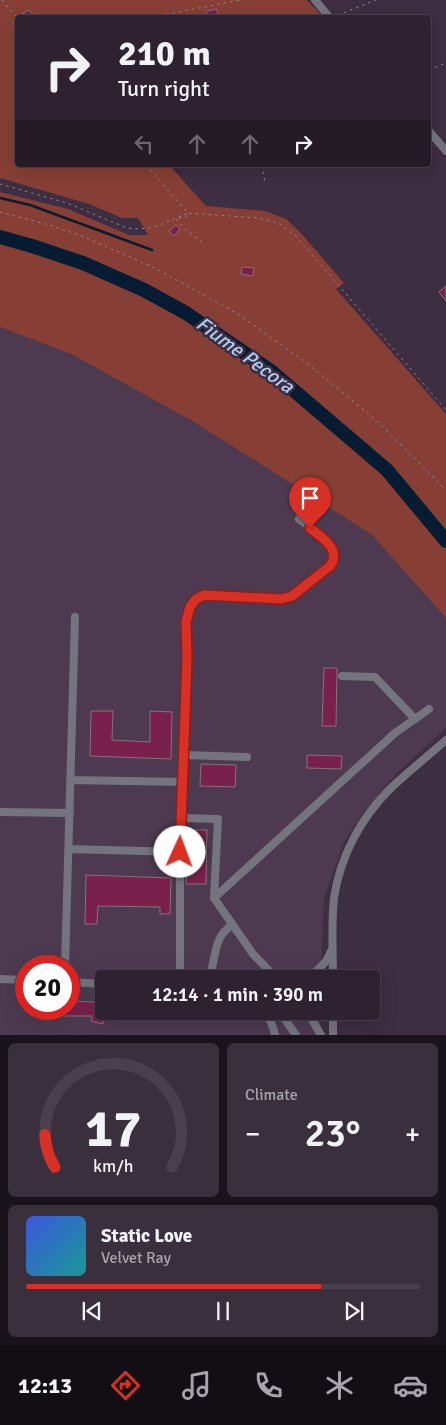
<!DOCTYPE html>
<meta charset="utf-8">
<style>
:root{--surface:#2e2231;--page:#3a2f3d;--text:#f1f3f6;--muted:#a7a4ab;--line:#493f4d;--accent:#d93025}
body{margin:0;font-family:Signika,sans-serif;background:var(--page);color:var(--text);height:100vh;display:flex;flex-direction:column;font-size:19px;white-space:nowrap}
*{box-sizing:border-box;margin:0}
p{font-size:16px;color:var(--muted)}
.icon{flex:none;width:28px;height:28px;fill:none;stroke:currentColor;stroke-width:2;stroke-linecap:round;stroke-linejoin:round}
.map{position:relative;height:1035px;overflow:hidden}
.sheet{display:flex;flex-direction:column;gap:8px;padding:8px;background:#19131b;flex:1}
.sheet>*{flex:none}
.guide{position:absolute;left:15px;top:15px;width:416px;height:152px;border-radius:5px;box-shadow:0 5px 20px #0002,0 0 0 1px var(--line);background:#2e2231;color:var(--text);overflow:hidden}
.speed{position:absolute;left:15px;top:955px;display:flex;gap:10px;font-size:25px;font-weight:700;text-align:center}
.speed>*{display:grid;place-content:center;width:65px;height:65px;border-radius:50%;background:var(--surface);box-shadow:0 5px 20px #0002,0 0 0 1px var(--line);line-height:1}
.speed .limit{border:8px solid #d22;background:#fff;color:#111}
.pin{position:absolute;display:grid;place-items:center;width:42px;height:42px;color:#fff;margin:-51px -21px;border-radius:50% 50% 50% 0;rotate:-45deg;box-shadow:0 0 5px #0007}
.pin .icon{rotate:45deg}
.me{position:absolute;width:55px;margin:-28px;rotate:2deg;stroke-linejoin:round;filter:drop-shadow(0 0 4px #0008)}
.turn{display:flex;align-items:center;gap:18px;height:105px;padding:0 20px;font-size:22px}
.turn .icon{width:65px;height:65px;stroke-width:2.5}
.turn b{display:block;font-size:35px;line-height:42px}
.lanes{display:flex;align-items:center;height:48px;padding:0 20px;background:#0003;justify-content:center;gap:25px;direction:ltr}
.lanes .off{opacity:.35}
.big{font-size:38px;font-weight:600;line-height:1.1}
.sheet .card{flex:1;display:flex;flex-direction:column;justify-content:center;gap:8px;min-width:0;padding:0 18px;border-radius:8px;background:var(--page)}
.sheet .dial{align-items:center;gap:0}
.dial svg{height:130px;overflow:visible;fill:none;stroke:var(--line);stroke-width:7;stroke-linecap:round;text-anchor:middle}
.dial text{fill:var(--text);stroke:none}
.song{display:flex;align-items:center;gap:15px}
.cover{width:60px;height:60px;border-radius:8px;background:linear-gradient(135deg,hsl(230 70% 55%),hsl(180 70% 35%))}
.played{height:5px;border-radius:2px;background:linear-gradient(90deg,var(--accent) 75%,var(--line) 75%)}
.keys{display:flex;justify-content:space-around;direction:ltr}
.heat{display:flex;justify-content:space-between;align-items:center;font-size:28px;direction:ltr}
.sheet .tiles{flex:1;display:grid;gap:8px;grid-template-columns:1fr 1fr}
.card:last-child{grid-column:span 2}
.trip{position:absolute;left:95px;top:970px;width:285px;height:50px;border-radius:5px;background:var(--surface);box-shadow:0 5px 20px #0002,0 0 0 1px var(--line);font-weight:600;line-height:50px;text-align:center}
.dock{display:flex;height:80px;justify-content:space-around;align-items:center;background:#120e14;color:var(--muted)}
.dock .icon{width:35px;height:35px}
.dock .current{color:var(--accent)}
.dock b{font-size:22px;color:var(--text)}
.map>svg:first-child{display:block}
.built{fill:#4d3a51;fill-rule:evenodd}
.green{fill:#873f35}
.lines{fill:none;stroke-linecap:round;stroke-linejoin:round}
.stream{stroke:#061c32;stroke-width:2.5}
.river{stroke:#061c32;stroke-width:14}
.building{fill:#79214c;stroke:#8c707b}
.path{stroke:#908393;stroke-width:1;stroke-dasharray:2.5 4;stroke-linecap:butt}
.minor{stroke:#74747f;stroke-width:8}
.route-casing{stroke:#8d1f18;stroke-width:12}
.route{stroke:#d93025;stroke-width:9}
.labels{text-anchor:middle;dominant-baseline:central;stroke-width:5;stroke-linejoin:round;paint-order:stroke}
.water-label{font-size:20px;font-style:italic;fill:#adcef4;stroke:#3d2e41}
</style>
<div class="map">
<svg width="446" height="1035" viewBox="0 0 446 1035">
<rect width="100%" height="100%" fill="#3d2e41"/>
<!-- built -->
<path class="built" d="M0,327L71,354L194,422L372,535L446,618V728L399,771L365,810L344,842L324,898L320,979H104V1011H320L321,1035H0ZM26,966H69V1009H26Z"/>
<!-- green -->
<path class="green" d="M0,0H307L323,17L18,18V165H169L206,206L265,211L286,219L300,232L344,283L336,289L446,414V618L372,535L194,422L71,354L0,327V192L68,209L129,235H148L138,218H122L89,204L0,178Z"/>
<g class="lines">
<!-- stream -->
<path class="stream" d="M0,198L30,205L152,250"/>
<!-- river -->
<path class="river" d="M0,237L32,246L83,263L144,290L186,313L271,371L387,470L446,541"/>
</g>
<!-- building -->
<path class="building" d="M217,9L218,18H207L206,11Z
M29,10L36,18H15Z
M176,225L180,229L174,236L169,231Z
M242,267L254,268L253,276L241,274Z
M446,286V301L439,292Z
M324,668H337L336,726H322Z
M91,711H113L112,740L150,742V711L172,712L171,759L90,756Z
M307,755L342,756L341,769L307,768Z
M201,764L236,765L235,787L200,786Z
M188,830H207L206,884H186Z
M86,875L171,878L170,914H160V907L98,906L97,924H85Z
M69,1001L92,1002L104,1005V1011H106L103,1024L91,1021L92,1016H62V1009H69Z"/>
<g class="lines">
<!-- path -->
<path class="path" d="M2,0L18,19
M338,15L376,0
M147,18L240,0
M429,70L446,63
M146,165L188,213L258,218L278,223L296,236L446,410
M262,165L265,183
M0,184L67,203L127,228L138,229L155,227L188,213
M0,212L49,225L82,236L153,267L238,314L308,364L378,422L446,490
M179,218L186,217L188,213
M176,219L184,228L202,242"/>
<!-- minor -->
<path class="minor" d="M315,0L330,18
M429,131L446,151
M342,676L375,677L415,719
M184,755L247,757
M71,780L183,782
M0,812L70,813
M181,818L218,819L214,898L253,954L277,979
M69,849L180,852
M214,898L395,733L429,709
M65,966L75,617
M275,977H300L313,979
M308,978C318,970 327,963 331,951
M0,979L26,980
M184,979L180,975V866L187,659L186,622L191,607L196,599L203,595L281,599L292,596L330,566C344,547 313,530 299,519
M208,979C215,966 213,949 221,936C223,932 229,928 232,924
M333,979C333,952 331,925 334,898C340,857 361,817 391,788C409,771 428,756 446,740
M69,982L104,984
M262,1011C270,1016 273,1026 275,1035
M272,1011L284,1018L296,1035
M307,1011L321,1035
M333,1035V1011"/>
</g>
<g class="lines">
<defs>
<path id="route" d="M180,852L187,658L186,622L190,607L196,599L204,595L281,599L292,596L330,566C342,549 322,538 310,528"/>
</defs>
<!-- route casing -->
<use href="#route" class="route-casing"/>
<!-- route -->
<use href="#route" class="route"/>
</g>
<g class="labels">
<!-- water labels -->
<g class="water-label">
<text transform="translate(245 355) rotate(36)">Fiume Pecora</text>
</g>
</g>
</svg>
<div class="speed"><div class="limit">20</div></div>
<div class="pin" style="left:310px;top:528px;background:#d93025"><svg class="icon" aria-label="arrive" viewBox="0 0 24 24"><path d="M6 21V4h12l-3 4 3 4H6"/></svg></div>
<svg class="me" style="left:180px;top:852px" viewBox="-20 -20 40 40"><circle r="19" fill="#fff"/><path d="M0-13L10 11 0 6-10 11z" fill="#d93025"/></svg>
<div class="trip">12:14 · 1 min · 390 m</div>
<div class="guide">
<div class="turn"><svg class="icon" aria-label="right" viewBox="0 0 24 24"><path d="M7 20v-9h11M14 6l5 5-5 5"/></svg><div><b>210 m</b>Turn right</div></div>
<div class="lanes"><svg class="icon off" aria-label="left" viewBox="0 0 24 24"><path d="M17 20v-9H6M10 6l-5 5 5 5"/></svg><svg class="icon off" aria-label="ahead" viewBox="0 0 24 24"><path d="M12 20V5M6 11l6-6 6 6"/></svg><svg class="icon off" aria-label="ahead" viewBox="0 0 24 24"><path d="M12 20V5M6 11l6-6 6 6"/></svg><svg class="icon" aria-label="right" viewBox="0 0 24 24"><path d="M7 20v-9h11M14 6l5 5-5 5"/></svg></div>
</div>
</div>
<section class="sheet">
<div class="tiles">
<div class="card dial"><svg viewBox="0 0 100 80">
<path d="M14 69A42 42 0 1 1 86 69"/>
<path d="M14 69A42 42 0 0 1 8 49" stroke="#d93025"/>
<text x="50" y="56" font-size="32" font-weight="700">17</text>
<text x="50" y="72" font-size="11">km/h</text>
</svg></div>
<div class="card"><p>Climate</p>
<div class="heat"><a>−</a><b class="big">23°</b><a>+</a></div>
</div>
<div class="card">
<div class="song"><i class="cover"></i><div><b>Static Love</b><p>Velvet Ray</p></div></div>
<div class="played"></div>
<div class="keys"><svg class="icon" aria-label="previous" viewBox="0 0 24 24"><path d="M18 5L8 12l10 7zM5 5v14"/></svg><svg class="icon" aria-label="pause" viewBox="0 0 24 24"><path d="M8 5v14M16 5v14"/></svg><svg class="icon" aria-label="next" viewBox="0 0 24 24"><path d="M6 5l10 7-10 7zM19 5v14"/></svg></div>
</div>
</div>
</section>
<nav class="dock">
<b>12:13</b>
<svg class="icon current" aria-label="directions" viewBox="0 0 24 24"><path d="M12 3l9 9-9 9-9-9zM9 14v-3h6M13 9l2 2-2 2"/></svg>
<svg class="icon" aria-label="music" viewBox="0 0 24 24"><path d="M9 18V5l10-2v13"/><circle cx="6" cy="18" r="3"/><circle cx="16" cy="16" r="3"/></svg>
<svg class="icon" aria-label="phone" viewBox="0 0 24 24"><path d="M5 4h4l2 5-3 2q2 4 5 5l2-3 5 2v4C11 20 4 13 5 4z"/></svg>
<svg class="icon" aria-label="climate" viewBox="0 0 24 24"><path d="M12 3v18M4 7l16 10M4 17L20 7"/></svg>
<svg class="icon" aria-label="car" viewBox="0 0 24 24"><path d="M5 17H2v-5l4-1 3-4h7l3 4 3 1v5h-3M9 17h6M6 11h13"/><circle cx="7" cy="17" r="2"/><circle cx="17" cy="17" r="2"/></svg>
</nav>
